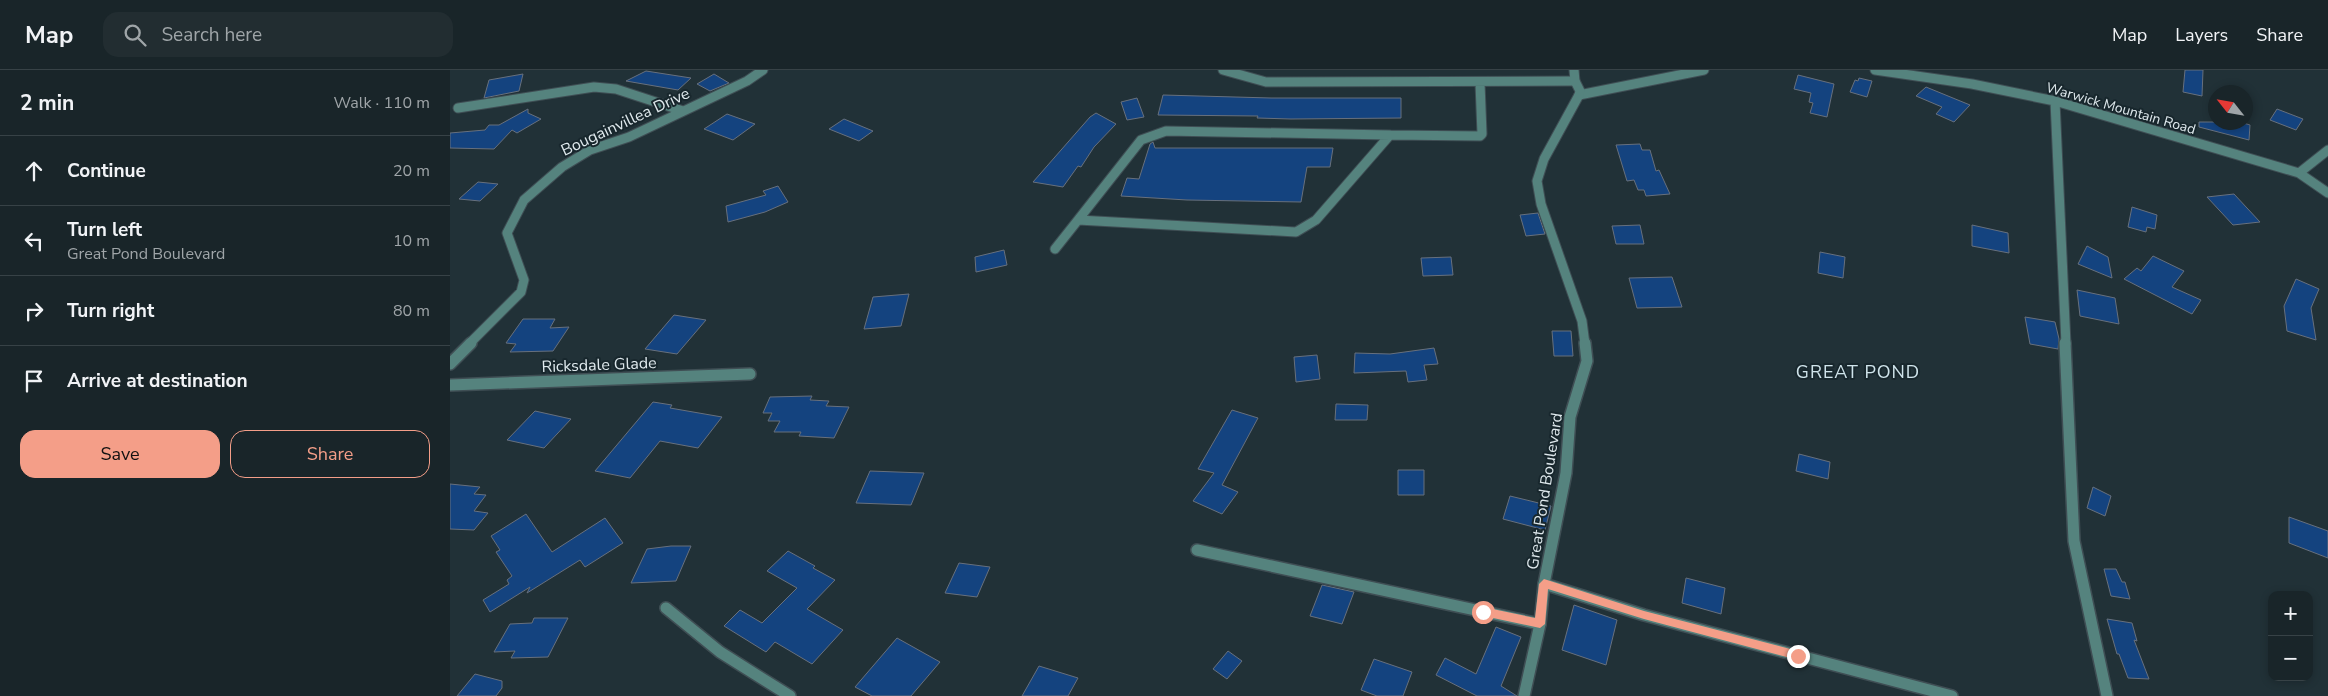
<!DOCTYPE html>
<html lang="en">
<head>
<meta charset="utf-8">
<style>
  body { margin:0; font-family:"Nunito Sans",sans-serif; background:#222d31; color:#f1f3f6 }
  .controls { position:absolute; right:15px; bottom:15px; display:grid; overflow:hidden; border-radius:10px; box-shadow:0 2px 8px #0003 }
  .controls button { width:45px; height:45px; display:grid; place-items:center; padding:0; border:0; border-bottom:1px solid #374246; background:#192529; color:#f1f3f6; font:25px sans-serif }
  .compass { position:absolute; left:1758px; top:15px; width:45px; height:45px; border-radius:50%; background:#192529; box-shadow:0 2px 8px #0003; rotate:301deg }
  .stop { position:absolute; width:15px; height:15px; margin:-11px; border:4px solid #f49e88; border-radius:50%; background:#fff }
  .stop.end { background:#f49e88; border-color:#fff; box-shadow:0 1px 5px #0008 }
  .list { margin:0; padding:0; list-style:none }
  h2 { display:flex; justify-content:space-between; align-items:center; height:65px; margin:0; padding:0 20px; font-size:21px }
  h2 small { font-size:16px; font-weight:400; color:#9fa5a8 }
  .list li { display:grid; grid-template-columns:32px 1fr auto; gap:15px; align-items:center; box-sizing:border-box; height:70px; padding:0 20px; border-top:1px solid #374246 }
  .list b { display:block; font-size:19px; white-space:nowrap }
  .list p { margin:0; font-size:16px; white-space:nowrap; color:#9fa5a8 }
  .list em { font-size:16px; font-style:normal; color:#9fa5a8 }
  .actions { display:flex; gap:10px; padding:15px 20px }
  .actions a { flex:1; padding:11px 0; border:1px solid #f49e88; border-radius:15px; text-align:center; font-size:18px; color:#f49e88 }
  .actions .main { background:#f49e88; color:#111 }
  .icon { flex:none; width:28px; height:28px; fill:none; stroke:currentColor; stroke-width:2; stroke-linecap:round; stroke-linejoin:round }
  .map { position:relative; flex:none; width:1878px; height:626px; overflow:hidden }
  header { display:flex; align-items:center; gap:30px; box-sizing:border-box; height:70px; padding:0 25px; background:#192529; border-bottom:1px solid #374246 }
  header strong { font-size:24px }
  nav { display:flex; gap:28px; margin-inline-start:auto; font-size:18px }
  .search { width:350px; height:45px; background:#222d31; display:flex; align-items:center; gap:12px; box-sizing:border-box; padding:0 18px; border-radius:15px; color:#9fa5a8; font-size:19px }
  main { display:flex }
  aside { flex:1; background:#192529 }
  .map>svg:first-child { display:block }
  .building { fill:#14437f; stroke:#67707d }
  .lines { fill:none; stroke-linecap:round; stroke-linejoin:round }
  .minor-far1-casing { stroke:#3f4e54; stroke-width:11 }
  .minor-casing { stroke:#3f4e54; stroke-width:14 }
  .tertiary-far1-casing { stroke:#3f4e54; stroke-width:11 }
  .tertiary-casing { stroke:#3f4e54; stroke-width:14 }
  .minor-far1 { stroke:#55837e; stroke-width:9 }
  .minor { stroke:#55837e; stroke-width:11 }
  .tertiary-far1 { stroke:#55837e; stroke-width:9 }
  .tertiary { stroke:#55837e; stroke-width:11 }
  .route { fill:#f49e88 }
  .labels { text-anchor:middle; stroke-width:4; stroke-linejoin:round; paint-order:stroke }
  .far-street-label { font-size:14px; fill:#dee8ec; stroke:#18272d }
  .street-label { font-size:16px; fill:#dee8ec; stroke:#18272d }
  .neighbourhood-label { font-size:18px; letter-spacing:1px; fill:#d0e4eb; stroke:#18272d }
</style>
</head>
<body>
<header>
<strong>Map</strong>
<div class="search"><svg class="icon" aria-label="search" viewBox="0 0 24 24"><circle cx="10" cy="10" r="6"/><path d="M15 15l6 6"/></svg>Search here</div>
<nav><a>Map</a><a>Layers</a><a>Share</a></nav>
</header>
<main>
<aside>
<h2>2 min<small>Walk · 110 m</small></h2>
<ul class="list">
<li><svg class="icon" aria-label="ahead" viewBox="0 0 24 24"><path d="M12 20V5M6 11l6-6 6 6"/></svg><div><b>Continue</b></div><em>20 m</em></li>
<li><svg class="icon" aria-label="left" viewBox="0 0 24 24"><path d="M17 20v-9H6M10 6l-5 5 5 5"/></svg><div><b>Turn left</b><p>Great Pond Boulevard</p></div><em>10 m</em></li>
<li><svg class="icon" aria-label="right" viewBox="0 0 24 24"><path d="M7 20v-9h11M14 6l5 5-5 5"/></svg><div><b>Turn right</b></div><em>80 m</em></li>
<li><svg class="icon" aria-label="arrive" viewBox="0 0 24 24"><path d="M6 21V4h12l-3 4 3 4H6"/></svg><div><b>Arrive at destination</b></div></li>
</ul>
<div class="actions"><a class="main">Save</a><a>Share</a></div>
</aside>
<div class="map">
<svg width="1878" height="626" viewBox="0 0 1878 626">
  <rect width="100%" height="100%" fill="#213137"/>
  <path class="building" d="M 1735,0 L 1753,0 L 1752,26 L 1733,22 Z
    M 196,1 L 241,8 L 228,20 L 176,11 Z
    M 73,4 L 69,21 L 34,28 L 39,10 Z
    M 264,4 L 279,13 L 260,21 L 247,14 Z
    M 1348,5 L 1384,14 L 1377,47 L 1360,43 L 1363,33 L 1359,32 L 1361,23 L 1344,19 Z
    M 1409,8 L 1422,11 L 1417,27 L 1400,22 L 1405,10 L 1408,11 Z
    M 1476,17 L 1520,35 L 1504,52 L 1486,44 L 1492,37 L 1466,26 Z
    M 713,25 L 821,28 L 951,28 L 951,48 L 841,49 L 807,48 L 808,46 L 708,45 Z
    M 687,28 L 694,47 L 677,50 L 671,32 Z
    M 78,39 L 78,43 L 91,49 L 67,63 L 62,60 L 44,79 L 0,78 L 0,63 L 35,60 L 39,55 L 49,55 Z
    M 1827,39 L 1853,49 L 1846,60 L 1820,50 Z
    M 646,43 L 666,54 L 644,77 L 631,97 L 628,96 L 613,117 L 583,112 L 640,47 Z
    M 277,44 L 305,54 L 283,70 L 254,59 Z
    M 394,49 L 423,61 L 409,71 L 379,59 Z
    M 1749,52 L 1790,52 L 1800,55 L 1799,70 L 1749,57 Z
    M 703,72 L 705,78 L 883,78 L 880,97 L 857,97 L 851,132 L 737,130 L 671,126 L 677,108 L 689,109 L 700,74 Z
    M 1190,74 L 1192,80 L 1200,80 L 1206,101 L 1209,100 L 1220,124 L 1196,126 L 1194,120 L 1188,120 L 1184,110 L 1177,111 L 1166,75 Z
    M 28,112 L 48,114 L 30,131 L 9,129 Z
    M 328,116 L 338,132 L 315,142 L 278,152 L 276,136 L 316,125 L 313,121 Z
    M 1784,124 L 1810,152 L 1783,155 L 1757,127 Z
    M 1682,137 L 1707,145 L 1705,159 L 1697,157 L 1696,162 L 1678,157 Z
    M 1088,143 L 1095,164 L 1076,166 L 1070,145 Z
    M 1190,155 L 1194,174 L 1166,174 L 1162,156 Z
    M 1522,155 L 1558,163 L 1559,183 L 1522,176 Z
    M 1637,176 L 1658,187 L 1662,208 L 1628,194 Z
    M 554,180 L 557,195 L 526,202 L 525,187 Z
    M 1370,182 L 1395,187 L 1393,208 L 1368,203 Z
    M 1703,186 L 1734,201 L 1722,217 L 1751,230 L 1742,244 L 1674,209 L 1687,198 L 1691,201 Z
    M 1001,187 L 1003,205 L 973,206 L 971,188 Z
    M 1222,207 L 1232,237 L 1187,238 L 1179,208 Z
    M 1846,209 L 1869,219 L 1861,238 L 1866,270 L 1837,261 L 1834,236 Z
    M 1627,220 L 1665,228 L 1669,254 L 1630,246 Z
    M 459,224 L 451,256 L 414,259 L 423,227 Z
    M 224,245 L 256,250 L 227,284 L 195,279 Z
    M 1575,247 L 1605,252 L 1609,269 L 1608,279 L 1580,274 Z
    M 73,249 L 105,249 L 100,258 L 119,257 L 103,281 L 60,282 L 66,274 L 56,273 Z
    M 1102,261 L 1121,261 L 1123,286 L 1104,286 Z
    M 984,278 L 988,294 L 974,295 L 977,310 L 958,312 L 956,301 L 904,303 L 905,283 L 940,284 Z
    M 867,285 L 870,309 L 846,312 L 844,287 Z
    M 362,326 L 360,330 L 379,331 L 376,336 L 399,337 L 384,368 L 349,366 L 351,362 L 324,362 L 330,351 L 318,351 L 322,343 L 313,343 L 320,327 Z
    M 203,332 L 222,335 L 220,338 L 272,347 L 248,378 L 210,371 L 180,408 L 145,401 Z
    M 886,334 L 918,335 L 917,350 L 885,350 Z
    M 782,340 L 808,348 L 772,415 L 788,422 L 772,444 L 743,431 L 764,403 L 748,399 Z
    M 85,341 L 121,349 L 94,378 L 57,370 Z
    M 1349,384 L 1380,392 L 1378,409 L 1346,401 Z
    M 948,400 L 974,400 L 974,425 L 948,425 Z
    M 420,401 L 474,403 L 461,435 L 406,433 Z
    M 0,414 L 30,417 L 24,424 L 36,425 L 24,441 L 38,443 L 24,460 L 0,459 Z
    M 1643,417 L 1661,426 L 1655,446 L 1637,438 Z
    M 1060,426 L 1101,436 L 1095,460 L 1053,449 Z
    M 76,444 L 102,482 L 155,448 L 173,473 L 135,497 L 130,490 L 77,523 L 80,517 L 40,542 L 33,530 L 59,514 L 57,510 L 62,506 L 46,482 L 50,480 L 41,466 Z
    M 1839,447 L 1878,461 L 1878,488 L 1839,473 Z
    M 221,476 L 241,476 L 226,511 L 181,513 L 197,479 Z
    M 338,481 L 365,496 L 363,498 L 385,510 L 357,539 L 393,560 L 362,594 L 325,572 L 316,582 L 274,556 L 290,540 L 312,553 L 347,518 L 317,501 Z
    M 509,493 L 540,497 L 527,527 L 495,523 Z
    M 1654,499 L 1666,499 L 1672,512 L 1675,512 L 1680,529 L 1661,526 Z
    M 1236,508 L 1275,518 L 1271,544 L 1232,533 Z
    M 872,515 L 904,522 L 892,554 L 860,546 Z
    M 1124,535 L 1167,550 L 1156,595 L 1112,580 Z
    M 84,548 L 118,548 L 98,587 L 61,588 L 65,581 L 44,582 L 60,554 L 82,553 Z
    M 1657,549 L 1682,553 L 1687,571 L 1684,570 L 1699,609 L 1678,608 L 1669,584 L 1667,584 Z
    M 1046,557 L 1071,567 L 1051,616 L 1067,626 L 1027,626 L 986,605 L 995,588 L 1026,604 Z
    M 447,568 L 490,592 L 461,626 L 422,626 L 405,617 Z
    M 778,581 L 792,591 L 777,609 L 763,599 Z
    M 924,589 L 962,602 L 953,626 L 927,626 L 911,620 Z
    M 589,596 L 628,608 L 618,626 L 572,626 Z
    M 25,604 L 52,611 L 52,618 L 46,626 L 7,626 Z"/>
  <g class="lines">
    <defs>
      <path id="minor-far1" d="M 773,0 L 816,12 L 1125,11
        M 1425,0 L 1522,14 L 1605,31 L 1849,103 L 1878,123
        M 1129,25 L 1254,0
        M 1605,31 L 1616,274
        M 8,38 L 144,17 L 166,19 L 233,41
        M 716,61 L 940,65 L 866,150 L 846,162 L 628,150 L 691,70 Z
        M 940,65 L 1030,66 L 1032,64 L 1030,13
        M 1849,103 L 1878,80
        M 605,179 L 628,150
        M 19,274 L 71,222 L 74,210 L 57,163 L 74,130 L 112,97 L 140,80 L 179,67 L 297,11 L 313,0"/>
      <path id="minor" d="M 1615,273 L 1624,471 L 1657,626
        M 0,294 L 21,273
        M 0,315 L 300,304
        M 747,480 L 1090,554
        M 1094,514 L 1194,545 L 1502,626
        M 216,538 L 270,582 L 340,626"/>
      <path id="tertiary-far1" d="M 1124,0 L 1125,11 L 1130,21 L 1129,25 L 1094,89 L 1087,111 L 1091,134 L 1132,251 L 1135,274"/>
      <path id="tertiary" d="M 1074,626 L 1090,554 L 1094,514 L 1116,403 L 1120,347 L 1137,291 L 1135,273"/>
    </defs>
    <use href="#minor-far1" class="minor-far1-casing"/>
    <use href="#minor" class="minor-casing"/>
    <use href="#tertiary-far1" class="tertiary-far1-casing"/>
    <use href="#tertiary" class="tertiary-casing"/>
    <use href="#minor-far1" class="minor-far1"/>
    <use href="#minor" class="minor"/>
    <use href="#tertiary-far1" class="tertiary-far1"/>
    <use href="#tertiary" class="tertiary"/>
  </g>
  <path class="route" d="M 1094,509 L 1194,541 L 1348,581 L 1353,586 L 1348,590 L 1194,549 L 1098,519 L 1095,554 L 1090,558 L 1029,545 L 1028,542 L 1033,537 L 1085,548 L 1089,514 Z"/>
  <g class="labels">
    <g class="far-street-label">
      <text transform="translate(1671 38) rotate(16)" y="5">Warwick Mountain Road</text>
    </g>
    <g class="street-label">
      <text transform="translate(175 51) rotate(-25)" y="6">Bougainvillea Drive</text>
      <text transform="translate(149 294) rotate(-2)" y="6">Ricksdale Glade</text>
      <text transform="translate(1094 421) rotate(-81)" y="6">Great Pond Boulevard</text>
    </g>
    <g class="neighbourhood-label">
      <text x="1408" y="308">GREAT POND</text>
    </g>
  </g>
</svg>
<div class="controls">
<button>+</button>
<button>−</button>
</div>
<svg class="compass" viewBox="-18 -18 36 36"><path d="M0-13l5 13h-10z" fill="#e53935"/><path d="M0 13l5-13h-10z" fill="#9fa5a8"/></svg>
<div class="stop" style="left:1033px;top:542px"></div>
<div class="stop end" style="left:1348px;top:586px"></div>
</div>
</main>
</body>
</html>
